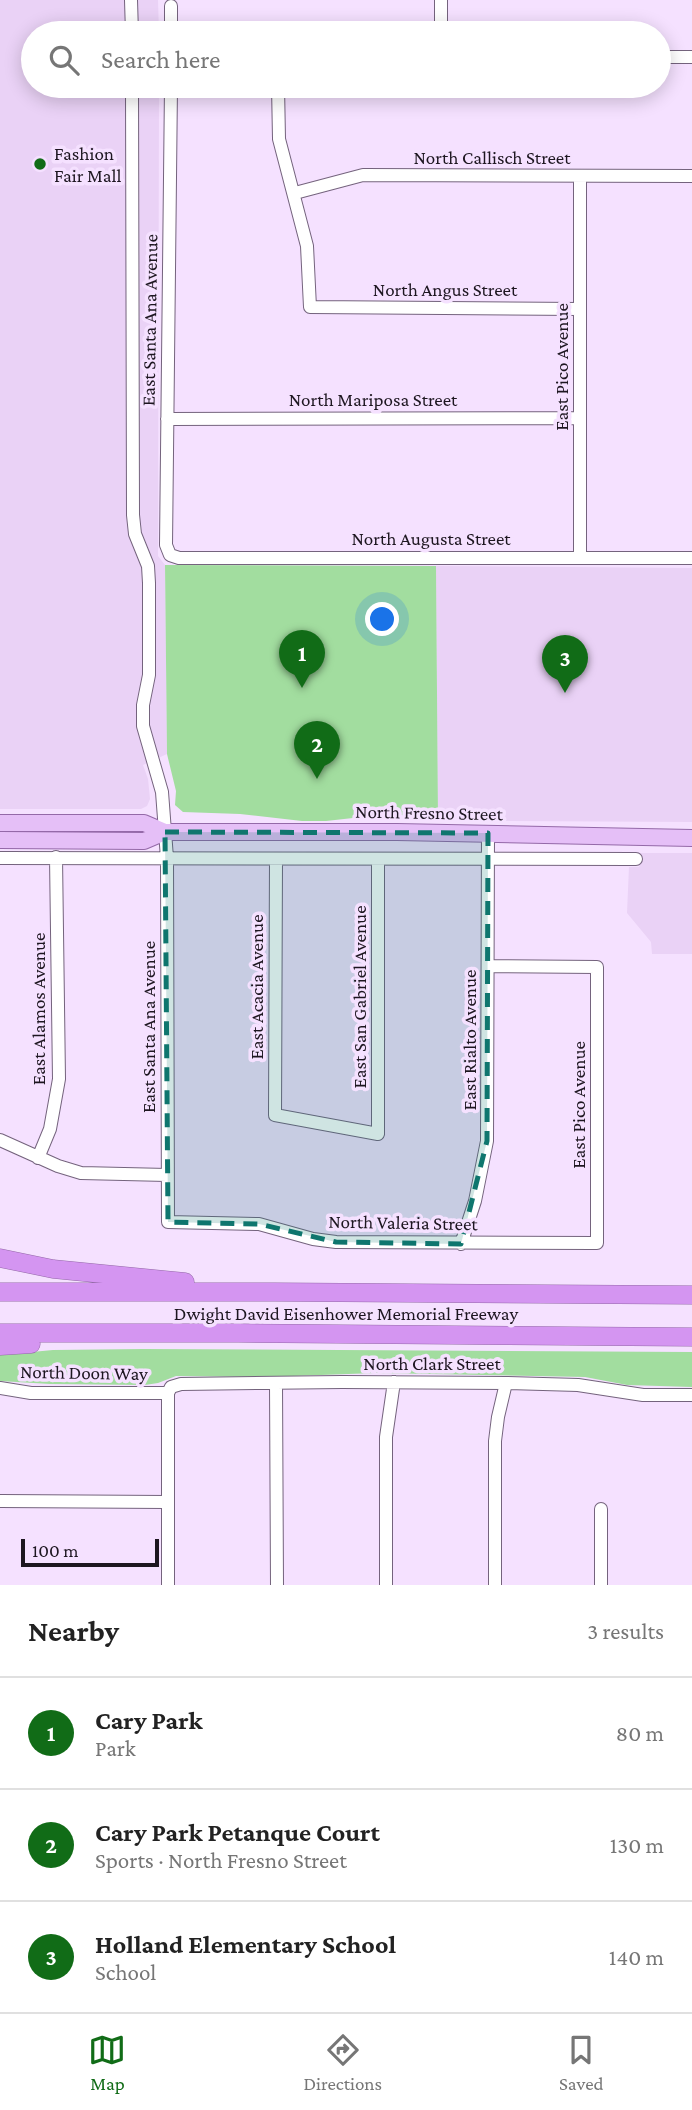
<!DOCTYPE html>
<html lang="en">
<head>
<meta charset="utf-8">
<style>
  body { margin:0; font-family:"Crimson Pro",serif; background:#f6f6f6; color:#222 }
  .scale { position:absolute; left:21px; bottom:18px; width:138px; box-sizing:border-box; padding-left:7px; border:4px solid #1d1620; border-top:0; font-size:19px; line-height:24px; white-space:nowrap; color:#1d1620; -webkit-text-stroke:5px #f5e1ff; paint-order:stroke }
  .you { position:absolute; left:383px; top:620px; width:24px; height:24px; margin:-18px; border:5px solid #fff; border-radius:50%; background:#1a73e8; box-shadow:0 0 0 10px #1a73e833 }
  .badge { display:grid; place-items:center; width:46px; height:46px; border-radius:50%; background:#116c17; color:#fff; font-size:23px; font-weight:700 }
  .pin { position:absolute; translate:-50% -58px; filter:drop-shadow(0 2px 4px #0008) }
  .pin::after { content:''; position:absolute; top:37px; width:24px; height:21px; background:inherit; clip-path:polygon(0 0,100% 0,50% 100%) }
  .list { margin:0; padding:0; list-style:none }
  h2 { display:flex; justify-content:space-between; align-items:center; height:91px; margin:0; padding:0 28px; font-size:30px }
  h2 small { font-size:23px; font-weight:400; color:#767676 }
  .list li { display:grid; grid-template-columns:46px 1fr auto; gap:21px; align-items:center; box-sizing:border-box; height:112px; padding:0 28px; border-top:2px solid #e0e0e0 }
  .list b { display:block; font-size:26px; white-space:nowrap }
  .list p { margin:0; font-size:23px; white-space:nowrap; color:#767676 }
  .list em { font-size:23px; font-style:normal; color:#767676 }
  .icon { flex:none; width:38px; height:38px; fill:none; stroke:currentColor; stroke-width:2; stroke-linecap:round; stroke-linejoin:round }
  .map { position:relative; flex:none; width:692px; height:1585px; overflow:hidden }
  .search { position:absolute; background:#fff; box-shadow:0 4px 18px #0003; left:21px; right:21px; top:21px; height:77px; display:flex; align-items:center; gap:18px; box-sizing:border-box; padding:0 24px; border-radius:38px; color:#767676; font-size:26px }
  .sheet { height:427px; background:#fff }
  nav { display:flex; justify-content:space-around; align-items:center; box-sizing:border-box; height:98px; border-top:2px solid #e0e0e0; background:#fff; font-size:19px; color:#767676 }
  nav a { display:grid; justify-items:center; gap:4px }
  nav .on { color:#116c17 }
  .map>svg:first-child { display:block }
  .built { fill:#ead2f6 }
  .green { fill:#a2dd9f }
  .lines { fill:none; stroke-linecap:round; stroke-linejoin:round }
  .minor-casing { stroke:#74637d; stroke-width:14 }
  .major-casing { stroke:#9469a8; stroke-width:18 }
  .highway-casing { stroke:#9469a8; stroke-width:19 }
  .minor { stroke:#fff; stroke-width:12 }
  .major { stroke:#e5bff7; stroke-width:16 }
  .highway { stroke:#d495f1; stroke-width:18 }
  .marked { fill:#0f766e; fill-opacity:0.2; stroke:#0f766e; stroke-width:5; stroke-dasharray:14 9; stroke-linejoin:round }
  .poi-dot { fill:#116c17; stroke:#f5e1ff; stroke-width:2.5 }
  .labels { text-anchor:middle; stroke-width:7; stroke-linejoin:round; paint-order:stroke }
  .poi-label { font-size:19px; fill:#1d1620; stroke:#f5e1ff; text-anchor:start }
  .street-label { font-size:19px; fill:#1d1620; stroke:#f5e1ff }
</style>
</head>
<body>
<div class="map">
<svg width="692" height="1585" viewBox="0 0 692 1585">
  <rect width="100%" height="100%" fill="#f5e1ff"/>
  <path class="built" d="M 0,0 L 158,0 L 159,33 L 33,33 L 33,86 L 159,86 L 158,556 L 165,565 L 167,754 L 143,765 L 148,779 L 150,799 L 147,806 L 141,809 L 0,809 Z
    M 436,566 L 692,568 L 692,822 L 491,821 L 464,818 L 438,818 Z
    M 639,853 L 692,853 L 692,954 L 652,954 L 651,942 L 627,913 L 629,867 L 639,867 Z"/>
  <path class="green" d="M 165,565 L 436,566 L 438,818 L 353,818 L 326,821 L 302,821 L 240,814 L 183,812 L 175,805 L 176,791 L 167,754 Z
    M 143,1349 L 692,1352 L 692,1387 L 627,1385 L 585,1377 L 376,1373 L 266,1377 L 176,1376 L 158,1383 L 145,1385 L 50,1384 L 0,1381 L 0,1355 L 53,1350 Z"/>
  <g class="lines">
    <defs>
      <path id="minor" d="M 131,0 L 132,33
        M 171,6 L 171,33
        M 441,33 L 441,0
        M 659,57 L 692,57
        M 132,86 L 133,515 L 135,534 L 148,566 L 149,583 L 149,675 L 143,705 L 143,726 L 162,792 L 167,858 L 168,1222 L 259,1224 L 313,1239 L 336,1242 L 597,1243 L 597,967 L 488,966
        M 171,86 L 166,545 L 170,555 L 179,558 L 692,558
        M 278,86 L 279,139 L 307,246 L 310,307 L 580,309
        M 580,176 L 580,558
        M 295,193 L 363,175 L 692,176
        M 167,419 L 580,418
        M 0,858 L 636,859
        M 276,860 L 275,1115 L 378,1134 L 378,859
        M 0,1140 L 58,1166 L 81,1173 L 167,1175
        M 38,1158 L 50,1129 L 59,1079 L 56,857
        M 461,1244 L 475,1201 L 487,1141 L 488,833
        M 276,1384 L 277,1585
        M 0,1388 L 31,1393 L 168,1393
        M 0,1501 L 167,1502
        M 601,1509 L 601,1585
        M 168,1585 L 168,1393 L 171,1387 L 181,1384 L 342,1382 L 506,1383 L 578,1385 L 643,1395 L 692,1395
        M 386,1585 L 386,1437 L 394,1382
        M 495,1585 L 495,1441 L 498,1417 L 506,1383"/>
      <path id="major" d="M 0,823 L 144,823 L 165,832 L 397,832 L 692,838
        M 0,840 L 144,841 L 165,832"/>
      <path id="highway" d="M 0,1258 L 53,1269 L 185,1282
        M 0,1292 L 275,1292 L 692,1295
        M 0,1333 L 238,1333 L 692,1337
        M 0,1346 L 31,1344"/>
    </defs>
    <use href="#minor" class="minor-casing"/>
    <use href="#major" class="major-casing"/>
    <use href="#highway" class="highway-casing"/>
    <use href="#minor" class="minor"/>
    <use href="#major" class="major"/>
    <use href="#highway" class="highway"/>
  </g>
  <path class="marked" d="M 165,832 L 488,833 L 487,1141 L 461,1244 L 336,1242 L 259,1224 L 168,1222 Z"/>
  <circle class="poi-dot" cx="40" cy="164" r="7"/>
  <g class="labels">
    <g class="poi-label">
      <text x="54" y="160">Fashion<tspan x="54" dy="22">Fair Mall</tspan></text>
    </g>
    <g class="street-label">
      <text x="492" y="164">North Callisch Street</text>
      <text x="445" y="296">North Angus Street</text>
      <text transform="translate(149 320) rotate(-89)" y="7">East Santa Ana Avenue</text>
      <text transform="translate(561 367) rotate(-90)" y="7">East Pico Avenue</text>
      <text x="373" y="406">North Mariposa Street</text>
      <text x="431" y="545">North Augusta Street</text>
      <text transform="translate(429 812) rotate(1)" y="7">North Fresno Street</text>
      <text transform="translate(256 987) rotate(-90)" y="7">East Acacia Avenue</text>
      <text transform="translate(359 997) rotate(-90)" y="7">East San Gabriel Avenue</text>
      <text transform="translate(38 1009) rotate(-90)" y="7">East Alamos Avenue</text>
      <text transform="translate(148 1027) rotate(-90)" y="7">East Santa Ana Avenue</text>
      <text transform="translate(469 1040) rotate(-90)" y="7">East Rialto Avenue</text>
      <text transform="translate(578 1105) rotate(-90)" y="7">East Pico Avenue</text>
      <text transform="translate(403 1222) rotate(1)" y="7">North Valeria Street</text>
      <text x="346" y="1320">Dwight David Eisenhower Memorial Freeway</text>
      <text x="432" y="1370">North Clark Street</text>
      <text transform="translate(84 1372) rotate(1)" y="7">North Doon Way</text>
    </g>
  </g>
</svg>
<div class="scale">100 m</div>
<div class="you"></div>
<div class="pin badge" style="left:302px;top:688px">1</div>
<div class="pin badge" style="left:317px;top:779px">2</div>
<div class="pin badge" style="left:565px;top:693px">3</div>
<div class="search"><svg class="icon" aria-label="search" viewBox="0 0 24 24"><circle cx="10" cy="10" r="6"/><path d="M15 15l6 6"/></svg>Search here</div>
</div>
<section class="sheet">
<h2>Nearby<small>3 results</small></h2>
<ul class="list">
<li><span class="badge">1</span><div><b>Cary Park</b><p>Park</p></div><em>80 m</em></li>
<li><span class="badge">2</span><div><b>Cary Park Petanque Court</b><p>Sports · North Fresno Street</p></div><em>130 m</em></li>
<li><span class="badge">3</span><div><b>Holland Elementary School</b><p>School</p></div><em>140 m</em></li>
</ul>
</section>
<nav>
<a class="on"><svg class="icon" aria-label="map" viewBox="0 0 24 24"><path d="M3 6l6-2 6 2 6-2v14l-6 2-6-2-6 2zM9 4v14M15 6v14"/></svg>Map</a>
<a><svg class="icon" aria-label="directions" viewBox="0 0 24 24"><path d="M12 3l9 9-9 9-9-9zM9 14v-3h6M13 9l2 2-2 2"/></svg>Directions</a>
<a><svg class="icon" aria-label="saved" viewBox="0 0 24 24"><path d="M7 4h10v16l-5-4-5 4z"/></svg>Saved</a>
</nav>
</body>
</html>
